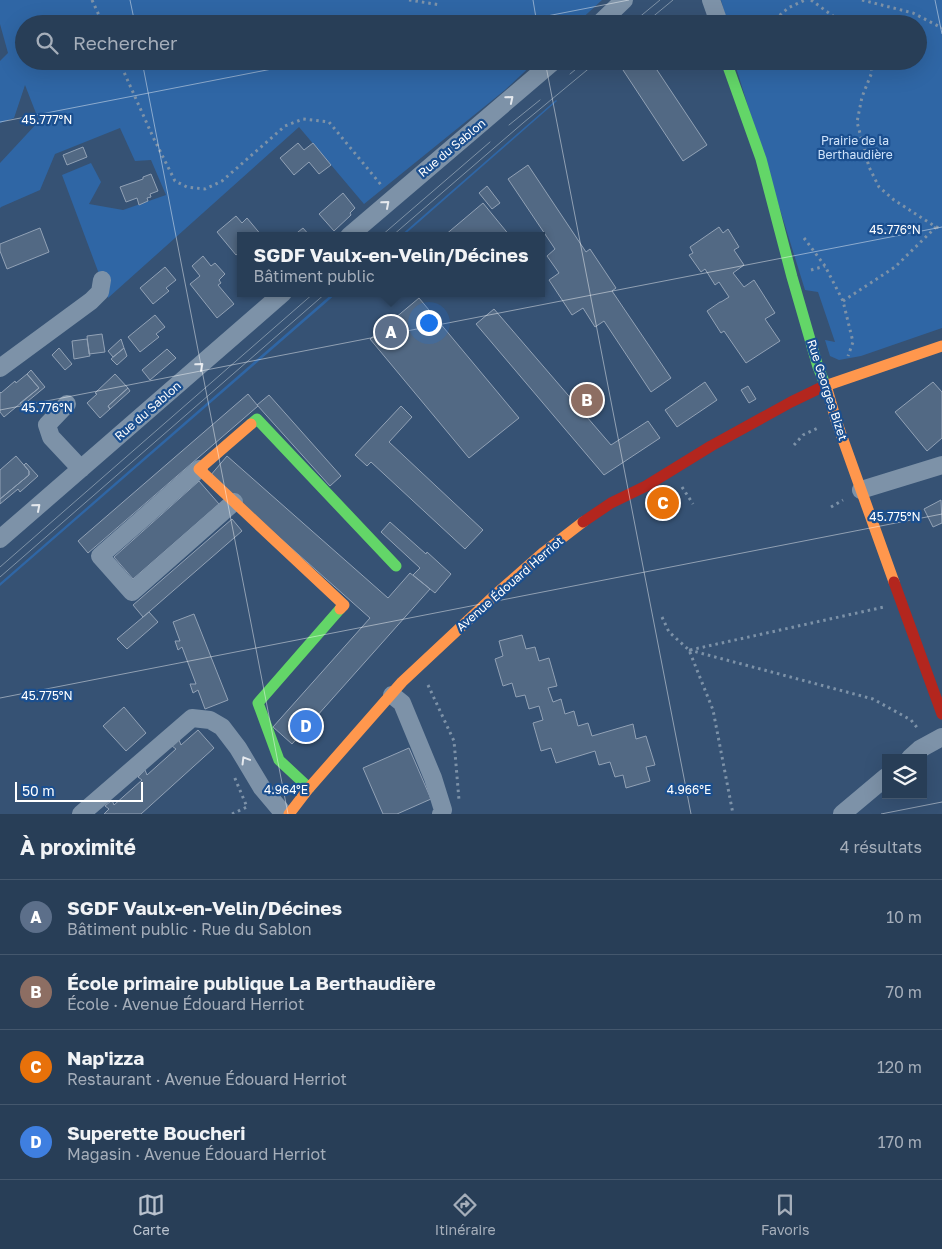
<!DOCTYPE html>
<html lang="fr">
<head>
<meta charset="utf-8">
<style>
  body { margin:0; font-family:"Golos Text",sans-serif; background:#344961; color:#f1f3f6 }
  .controls { position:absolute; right:15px; bottom:15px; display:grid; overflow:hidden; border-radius:0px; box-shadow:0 5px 20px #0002 }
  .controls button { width:45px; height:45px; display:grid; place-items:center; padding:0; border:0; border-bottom:1px solid #44576d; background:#283e57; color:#f1f3f6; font:25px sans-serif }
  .scale { position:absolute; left:15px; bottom:12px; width:128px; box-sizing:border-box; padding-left:5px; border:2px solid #fff; border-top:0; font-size:14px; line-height:18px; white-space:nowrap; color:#fff; -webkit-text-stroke:4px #1b4f8f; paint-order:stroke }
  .you { position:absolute; left:428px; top:322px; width:18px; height:18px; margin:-12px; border:4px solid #fff; border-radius:50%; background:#1a73e8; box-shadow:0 0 0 8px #1a73e833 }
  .badge { display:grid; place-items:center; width:32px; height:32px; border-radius:50%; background:#b9c2ce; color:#fff; font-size:16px; font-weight:700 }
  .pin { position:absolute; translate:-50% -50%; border:2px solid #fff; box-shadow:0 1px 5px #0006 }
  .popup { position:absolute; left:237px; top:232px; width:308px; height:65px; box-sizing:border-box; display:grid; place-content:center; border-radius:0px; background:#283e57; filter:drop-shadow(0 1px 4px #0005); font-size:16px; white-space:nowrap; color:#a5aeba }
  .popup b { font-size:19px; color:#f1f3f6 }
  .popup::after { content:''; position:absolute; left:50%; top:100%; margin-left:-10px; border:10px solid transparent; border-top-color:#283e57 }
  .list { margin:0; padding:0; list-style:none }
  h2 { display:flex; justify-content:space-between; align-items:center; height:65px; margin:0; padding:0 20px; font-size:21px }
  h2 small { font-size:16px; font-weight:400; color:#a5aeba }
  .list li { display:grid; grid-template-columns:32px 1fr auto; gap:15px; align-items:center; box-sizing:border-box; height:75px; padding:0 20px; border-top:1px solid #44576d }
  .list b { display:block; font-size:19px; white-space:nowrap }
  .list p { margin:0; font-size:16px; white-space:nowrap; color:#a5aeba }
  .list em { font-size:16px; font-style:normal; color:#a5aeba }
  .icon { flex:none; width:28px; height:28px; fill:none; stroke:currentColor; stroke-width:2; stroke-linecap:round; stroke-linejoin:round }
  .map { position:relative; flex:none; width:942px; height:814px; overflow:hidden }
  .search { position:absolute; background:#283e57; box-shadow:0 5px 20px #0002; left:15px; right:15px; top:15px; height:55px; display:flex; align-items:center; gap:12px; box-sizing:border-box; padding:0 18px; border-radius:28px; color:#a5aeba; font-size:19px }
  .sheet { height:365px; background:#283e57 }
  nav { display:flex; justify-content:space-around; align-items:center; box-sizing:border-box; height:70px; border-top:1px solid #44576d; background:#283e57; font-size:14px; color:#a5aeba }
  nav a { display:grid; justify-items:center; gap:2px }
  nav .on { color:#b9c2ce }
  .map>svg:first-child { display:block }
  .green { fill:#2f66a5 }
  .building { fill:#526984; stroke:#92a2b6 }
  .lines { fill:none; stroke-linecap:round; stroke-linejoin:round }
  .path { stroke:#7d92a8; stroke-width:3; stroke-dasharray:2.5 4; stroke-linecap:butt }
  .street { stroke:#7d92a8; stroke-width:18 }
  .fast { stroke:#63d668; stroke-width:11 }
  .slow { stroke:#ff974d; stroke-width:11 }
  .jam { stroke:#b3261e; stroke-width:11 }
  .tram { stroke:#7e92a7; stroke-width:1 }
  .oneway { stroke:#e5e9ee }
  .ticks { fill:none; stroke:#fff; stroke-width:1; stroke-opacity:0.45 }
  .labels { text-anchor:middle; stroke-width:4.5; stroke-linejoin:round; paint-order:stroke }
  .park-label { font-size:12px; fill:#cfe3fa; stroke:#1b4f8f }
  .street-label { font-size:12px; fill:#fff; stroke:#1b4f8f }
  .ticks-label { font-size:12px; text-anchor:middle; fill:#fff; stroke:#1b4f8f; stroke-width:4.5; stroke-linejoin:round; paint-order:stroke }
</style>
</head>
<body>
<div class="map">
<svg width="942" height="814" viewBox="0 0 942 814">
  <rect width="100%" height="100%" fill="#365274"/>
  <path class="green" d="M 0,0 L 602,0 L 576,24 L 24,24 L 24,61 L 536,61 L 505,90 L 364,204 L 299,127 L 108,298 L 62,175 L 91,163 L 101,182 L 89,204 L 123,210 L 166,195 L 151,160 L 135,161 L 120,128 L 55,154 L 40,190 L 1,207 L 0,208 L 0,163 L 39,121 L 25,85 L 14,118 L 0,123 L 0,61 L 8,53 L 0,24 Z
    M 721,0 L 942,0 L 942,328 L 861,356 L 839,360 L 830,356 L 825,340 L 835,342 L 818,292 L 805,290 L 734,61 L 918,61 L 918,24 L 727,24 L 724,11 Z
    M 556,100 L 557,101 L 403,236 L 400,236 Z
    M 333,293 L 337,293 L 0,586 L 0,583 Z"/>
  <path class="building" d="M 636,61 L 651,61 L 707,145 L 683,161 L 623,70 Z
    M 298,143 L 304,150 L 313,143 L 331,165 L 319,174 L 309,162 L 294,175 L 280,158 Z
    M 83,147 L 87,157 L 67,165 L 63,155 Z
    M 528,165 L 586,252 L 590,249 L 616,288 L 612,291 L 671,378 L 651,392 L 604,321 L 595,327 L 583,308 L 572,315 L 549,280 L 559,273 L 547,256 L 555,249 L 508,179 Z
    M 151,174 L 158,191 L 150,194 L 151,197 L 147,198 L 148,201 L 139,205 L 137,198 L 126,202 L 120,187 L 143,179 L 143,177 Z
    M 487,186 L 500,203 L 492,209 L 479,193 Z
    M 343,193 L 355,208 L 350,213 L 351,215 L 334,231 L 319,214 Z
    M 483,203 L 510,236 L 444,236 Z
    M 236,216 L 242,223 L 247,218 L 262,236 L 241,236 L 241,251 L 236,255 L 217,232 Z
    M 719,227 L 723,233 L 728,229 L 739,247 L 734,250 L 744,265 L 733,273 L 744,287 L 754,280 L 775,313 L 765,319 L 780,341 L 746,363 L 724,331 L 721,333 L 707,311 L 720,302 L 721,302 L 729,297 L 719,282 L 715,285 L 705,269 L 701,272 L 689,255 L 693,253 L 690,247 Z
    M 40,228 L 49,252 L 7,269 L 0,251 L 0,244 Z
    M 303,228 L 310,236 L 293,236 Z
    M 203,256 L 211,266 L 215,263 L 225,274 L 219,280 L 221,283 L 218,285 L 234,304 L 217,318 L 190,284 L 200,276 L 192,266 Z
    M 165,267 L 176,280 L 166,288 L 169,291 L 153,304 L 140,288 Z
    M 419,298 L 519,418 L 469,458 L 370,339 Z
    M 494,309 L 611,445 L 648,421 L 660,438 L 604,475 L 476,324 Z
    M 155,315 L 165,327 L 156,334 L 159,337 L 140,352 L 128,337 Z
    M 102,334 L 105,352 L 89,354 L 87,336 Z
    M 87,339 L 90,356 L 74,359 L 72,341 Z
    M 121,339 L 124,348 L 113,357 L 108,351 Z
    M 59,348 L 72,364 L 65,370 L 52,355 Z
    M 124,348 L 127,356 L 117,365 L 111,359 Z
    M 167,349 L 176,358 L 150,380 L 142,370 Z
    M 31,370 L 45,387 L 22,406 L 20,403 L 39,388 L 27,374 Z
    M 27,374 L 39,388 L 4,417 L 0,412 L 0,392 L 1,393 L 15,381 L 16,383 Z
    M 115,374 L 128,388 L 108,406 L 110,409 L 100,418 L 87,403 L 97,394 L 95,393 Z
    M 705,382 L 717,400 L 677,427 L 665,410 Z
    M 933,382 L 942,392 L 942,438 L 927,451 L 895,412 Z
    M 748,386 L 756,399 L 749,403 L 741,390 Z
    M 128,388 L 130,391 L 110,409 L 108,406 Z
    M 248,394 L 258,406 L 88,553 L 78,541 Z
    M 269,395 L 341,476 L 330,486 L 257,405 Z
    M 401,406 L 412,417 L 389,442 L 483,530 L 465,549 L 371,462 L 367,466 L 355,455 Z
    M 16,456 L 29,471 L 29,475 L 0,499 L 0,470 Z
    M 227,456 L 388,598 L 410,573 L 430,589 L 292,744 L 273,727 L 370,618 L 210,476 Z
    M 26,463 L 38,476 L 20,492 L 18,489 L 0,504 L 0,499 L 29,475 L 29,471 L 24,465 Z
    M 199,481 L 219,504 L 133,579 L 114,557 Z
    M 941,500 L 942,523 L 933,527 L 924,509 Z
    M 232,519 L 242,531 L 143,617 L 133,605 Z
    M 390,522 L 426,554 L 427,552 L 451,574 L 435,593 L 413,575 L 420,568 L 381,532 Z
    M 149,612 L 158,622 L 127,649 L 117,639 Z
    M 194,614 L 228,700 L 205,709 L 198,690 L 193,693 L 190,684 L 196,684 L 182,647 L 178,650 L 175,641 L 180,641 L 173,622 Z
    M 522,635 L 526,649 L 535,647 L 539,661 L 549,658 L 557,686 L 548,688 L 553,702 L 561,699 L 565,714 L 574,711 L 578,726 L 588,723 L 592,736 L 633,724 L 636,739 L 646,736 L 655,765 L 646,767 L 650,781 L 626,788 L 623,775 L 615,777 L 610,762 L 599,765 L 595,751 L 556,763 L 551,748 L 541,751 L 533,723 L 543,720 L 539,706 L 529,709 L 525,695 L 516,697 L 512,683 L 503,686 L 495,659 L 503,656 L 499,641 Z
    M 124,707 L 146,733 L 126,751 L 103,726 Z
    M 198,730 L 214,748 L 141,814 L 104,814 L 109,809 L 105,806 L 112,800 L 114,805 L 142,780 L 138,777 L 145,770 L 147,775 L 176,749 L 172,746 L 179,740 L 181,745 Z
    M 409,748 L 431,799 L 397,814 L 383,814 L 363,768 Z"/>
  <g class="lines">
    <path class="path" d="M 92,0 L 103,24
      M 409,0 L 441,5
      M 811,0 L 844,24
      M 862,0 L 913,13 L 942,28
      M 770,24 L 788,8 L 805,0
      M 119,61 L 153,137 L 175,181 L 187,187 L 205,189 L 222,181 L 285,126 L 303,119 L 329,122 L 382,186
      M 936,227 L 942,228
      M 804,238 L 825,266 L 843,301 L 853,342 L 848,356
      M 811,270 L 825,266
      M 843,301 L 895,267 L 936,227 L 894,200 L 879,187 L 869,167 L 857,122 L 862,97 L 872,72 L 870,61
      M 794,445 L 803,435 L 818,428
      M 682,487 L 693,504
      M 831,507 L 843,500
      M 662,617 L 669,632 L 689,650 L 713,710 L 733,814
      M 689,650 L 873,699 L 911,720 L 919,730
      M 690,650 L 884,607
      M 428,685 L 454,741 L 459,800
      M 232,814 L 247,807 L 234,776"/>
    <path class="street" d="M 711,0 L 717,17 L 718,24
      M 599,24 L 624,0
      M 349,236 L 554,61
      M 0,368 L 91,301 L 100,292 L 102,280
      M 67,404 L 47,425 L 51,437 L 81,469
      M 199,469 L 100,556 L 132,592 L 234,502
      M 861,490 L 942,465
      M 0,539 L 283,293
      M 392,695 L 402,703 L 433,778 L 443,810 L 441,814
      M 910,758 L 920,749 L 942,737
      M 81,814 L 192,718 L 210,720 L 222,727 L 238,748 L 262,788 L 284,814
      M 842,814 L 886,777"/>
    <path class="fast" d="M 726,61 L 761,159 L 792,277 L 818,367 L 827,389
      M 251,424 L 257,419 L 396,566
      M 309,788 L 279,760 L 258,703 L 340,609"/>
    <path class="slow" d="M 822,387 L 942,346
      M 827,389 L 836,420 L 894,582
      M 251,424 L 199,469 L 344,605 L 340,609
      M 289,814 L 309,788 L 402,682 L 495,595 L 544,552 L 583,522"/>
    <path class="jam" d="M 583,522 L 611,503 L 646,486 L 711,446 L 791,402 L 822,387
      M 894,582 L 942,714"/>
    <path class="tram" d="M 631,24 L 660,0
      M 644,24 L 673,0
      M 570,74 L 586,61
      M 509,125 L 540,100
      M 381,236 L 490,142
      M 392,236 L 523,123 L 598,61
      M 0,567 L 314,293
      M 0,577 L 326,293"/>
  </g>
  <defs><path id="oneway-chevron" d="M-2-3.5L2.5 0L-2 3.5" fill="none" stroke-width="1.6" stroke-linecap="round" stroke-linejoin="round" transform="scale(1.25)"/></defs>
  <g class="oneway">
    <use href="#oneway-chevron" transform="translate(510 99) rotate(-40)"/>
    <use href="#oneway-chevron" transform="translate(386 204) rotate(-41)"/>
    <use href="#oneway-chevron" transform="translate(200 366) rotate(-41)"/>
    <use href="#oneway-chevron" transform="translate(37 507) rotate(-41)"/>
    <use href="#oneway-chevron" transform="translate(245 760) rotate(-121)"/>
  </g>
  <path class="ticks" d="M 130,0 L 135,24M 533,0 L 537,24M 935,0 L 942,34M 506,24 L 629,0M 142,61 L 288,814M 545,61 L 691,814M 0,122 L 313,61M 0,410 L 942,227M 0,698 L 942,514M 881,814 L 942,802"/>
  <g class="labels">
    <g class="park-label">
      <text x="855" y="145">Prairie de la<tspan x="855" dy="14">Berthaudière</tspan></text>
    </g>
    <g class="street-label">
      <text transform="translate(452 148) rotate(-40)" y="4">Rue du Sablon</text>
      <text transform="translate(827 390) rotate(72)" y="4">Rue Georges Bizet</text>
      <text transform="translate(148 411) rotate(-41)" y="4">Rue du Sablon</text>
      <text transform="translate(510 584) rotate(-41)" y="4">Avenue Édouard Herriot</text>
    </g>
  </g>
  <g class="ticks-label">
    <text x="47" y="124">45.777°N</text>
    <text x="895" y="234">45.776°N</text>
    <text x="47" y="412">45.776°N</text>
    <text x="895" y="521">45.775°N</text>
    <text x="47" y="700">45.775°N</text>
    <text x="286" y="794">4.964°E</text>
    <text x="689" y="794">4.966°E</text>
  </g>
</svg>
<div class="controls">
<button><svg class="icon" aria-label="layers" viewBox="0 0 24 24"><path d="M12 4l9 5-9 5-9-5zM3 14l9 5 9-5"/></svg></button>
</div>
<div class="scale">50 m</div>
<div class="you"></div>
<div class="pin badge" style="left:391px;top:332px;background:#5c6f8a">A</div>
<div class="popup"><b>SGDF Vaulx-en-Velin/Décines</b>Bâtiment public</div>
<div class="pin badge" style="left:587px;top:400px;background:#8d6e63">B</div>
<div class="pin badge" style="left:663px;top:503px;background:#e8710a">C</div>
<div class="pin badge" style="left:306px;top:726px;background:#3f7fe0">D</div>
<div class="search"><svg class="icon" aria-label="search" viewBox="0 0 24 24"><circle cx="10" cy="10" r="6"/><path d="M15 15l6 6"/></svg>Rechercher</div>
</div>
<section class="sheet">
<h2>À proximité<small>4 résultats</small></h2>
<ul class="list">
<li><span class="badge" style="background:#5c6f8a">A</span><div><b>SGDF Vaulx-en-Velin/Décines</b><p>Bâtiment public · Rue du Sablon</p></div><em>10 m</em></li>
<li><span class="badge" style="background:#8d6e63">B</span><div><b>École primaire publique La Berthaudière</b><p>École · Avenue Édouard Herriot</p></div><em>70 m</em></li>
<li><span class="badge" style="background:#e8710a">C</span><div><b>Nap'izza</b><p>Restaurant · Avenue Édouard Herriot</p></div><em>120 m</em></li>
<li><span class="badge" style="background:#3f7fe0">D</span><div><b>Superette Boucheri</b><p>Magasin · Avenue Édouard Herriot</p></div><em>170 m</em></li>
</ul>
</section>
<nav>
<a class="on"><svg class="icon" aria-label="map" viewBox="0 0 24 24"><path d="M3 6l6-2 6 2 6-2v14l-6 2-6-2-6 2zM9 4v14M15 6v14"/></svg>Carte</a>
<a><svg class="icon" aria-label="directions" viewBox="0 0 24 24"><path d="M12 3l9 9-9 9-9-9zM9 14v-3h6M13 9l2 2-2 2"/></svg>Itinéraire</a>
<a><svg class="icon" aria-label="saved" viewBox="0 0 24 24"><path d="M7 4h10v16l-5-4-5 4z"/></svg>Favoris</a>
</nav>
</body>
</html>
